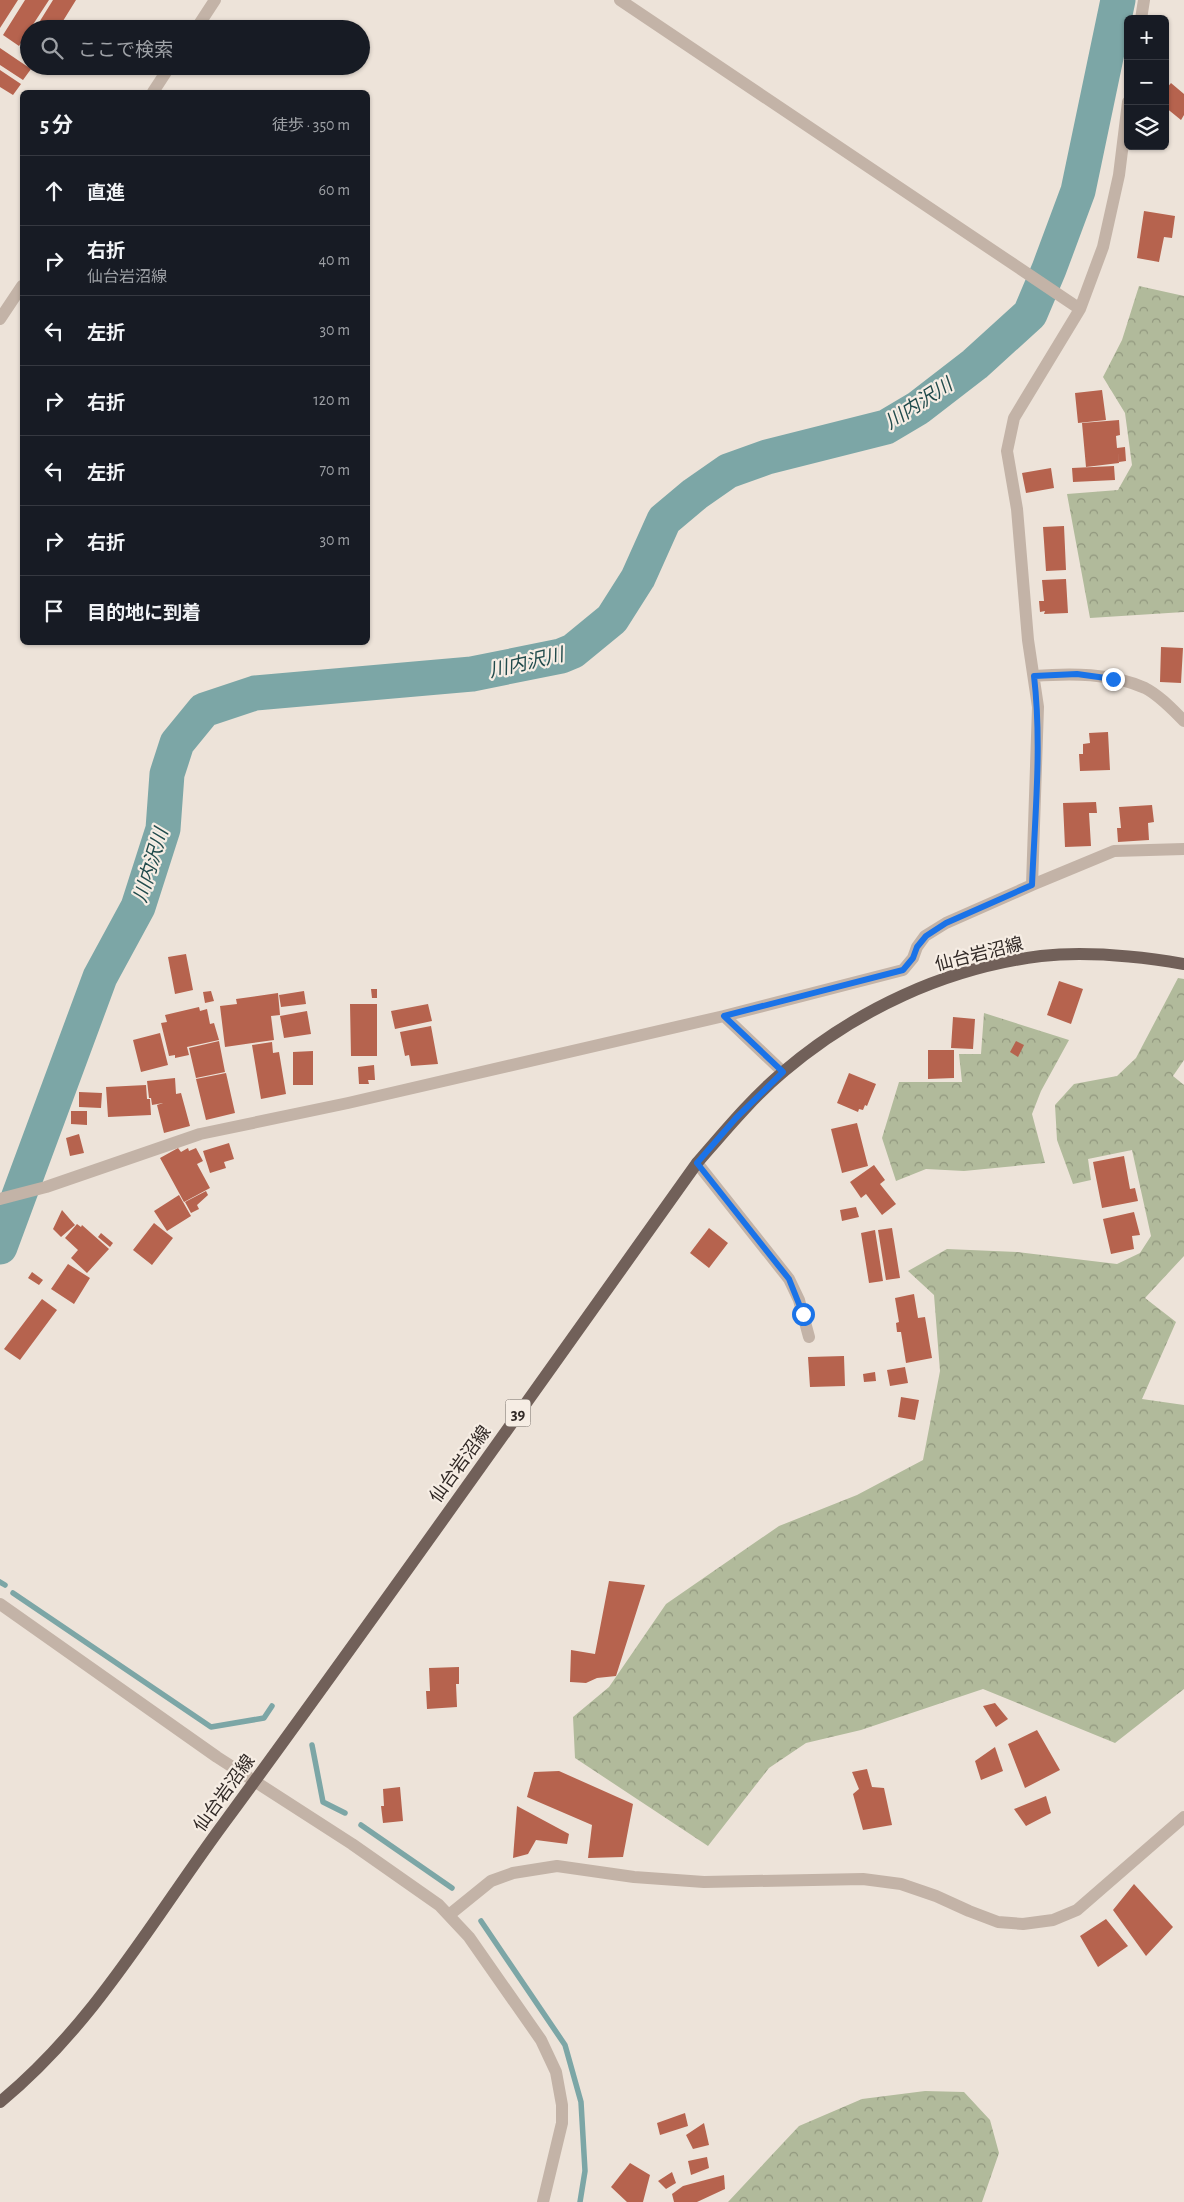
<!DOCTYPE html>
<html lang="ja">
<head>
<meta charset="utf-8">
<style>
  body { margin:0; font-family:"Alegreya Sans","Noto Sans JP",sans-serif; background:#20242c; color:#f1f3f6 }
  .controls { position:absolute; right:15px; top:15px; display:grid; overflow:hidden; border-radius:8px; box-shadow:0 1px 4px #0004 }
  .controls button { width:45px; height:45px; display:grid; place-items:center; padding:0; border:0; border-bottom:1px solid #363941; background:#171b24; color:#f1f3f6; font:25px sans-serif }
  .stop { position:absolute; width:15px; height:15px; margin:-11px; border:4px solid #1a73e8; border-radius:50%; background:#fff }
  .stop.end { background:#1a73e8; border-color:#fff; box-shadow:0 1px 5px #0008 }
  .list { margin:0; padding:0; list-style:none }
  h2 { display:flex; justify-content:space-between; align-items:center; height:65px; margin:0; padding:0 20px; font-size:21px }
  h2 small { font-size:16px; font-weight:400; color:#9ea1a6 }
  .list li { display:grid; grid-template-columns:32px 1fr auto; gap:15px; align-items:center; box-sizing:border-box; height:70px; padding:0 20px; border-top:1px solid #363941 }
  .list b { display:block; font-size:19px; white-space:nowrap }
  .list p { margin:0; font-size:16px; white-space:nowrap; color:#9ea1a6 }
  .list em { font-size:16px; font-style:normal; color:#9ea1a6 }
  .icon { flex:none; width:28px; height:28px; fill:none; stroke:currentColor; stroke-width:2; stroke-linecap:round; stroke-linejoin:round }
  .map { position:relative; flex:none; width:1184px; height:2202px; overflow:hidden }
  .search { position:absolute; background:#171b24; box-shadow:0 1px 4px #0004; left:20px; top:20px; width:350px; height:55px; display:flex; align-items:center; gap:12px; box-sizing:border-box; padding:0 18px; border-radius:28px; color:#9ea1a6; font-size:19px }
  .panel { position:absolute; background:#171b24; box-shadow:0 1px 4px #0004; left:20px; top:90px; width:350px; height:555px; border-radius:8px }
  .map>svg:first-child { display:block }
  .forest { fill:url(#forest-crowns) }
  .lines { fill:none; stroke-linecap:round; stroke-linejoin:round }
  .stream { stroke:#7ca6a6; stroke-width:5.5 }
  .river { stroke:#7ca6a6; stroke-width:35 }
  .building { fill:#b6634e }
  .minor { stroke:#c3b3a7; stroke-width:12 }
  .major { stroke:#716059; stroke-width:12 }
  .route { stroke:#1a73e8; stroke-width:6 }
  .labels { text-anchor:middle; stroke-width:4.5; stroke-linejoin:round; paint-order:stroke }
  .shield { fill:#f6ede4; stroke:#6c645f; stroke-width:1 }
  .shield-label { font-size:16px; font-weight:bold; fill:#312926 }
  .street-label { font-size:18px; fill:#312926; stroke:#f6ede4 }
  .water-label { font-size:19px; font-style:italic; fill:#214b4c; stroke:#f6ede4 }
</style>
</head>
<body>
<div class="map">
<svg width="1184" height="2202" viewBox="0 0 1184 2202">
  <defs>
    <pattern id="forest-crowns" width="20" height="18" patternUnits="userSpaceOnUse" patternTransform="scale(1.25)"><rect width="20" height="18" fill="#b1ba9b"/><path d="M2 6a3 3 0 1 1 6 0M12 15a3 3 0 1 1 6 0" fill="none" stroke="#91977e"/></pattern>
  </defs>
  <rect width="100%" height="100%" fill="#ede3d9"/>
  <path class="forest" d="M 1139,286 L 1184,296 L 1184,612 L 1090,618 L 1067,494 L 1118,490 L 1132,465 L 1125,413 L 1103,377 L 1122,340 Z
    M 1178,978 L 1184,979 L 1184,1060 L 1173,1076 L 1184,1085 L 1184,1256 L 1145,1298 L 1176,1322 L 1142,1399 L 1184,1405 L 1184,1689 L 1115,1743 L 983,1689 L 861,1730 L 806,1743 L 769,1768 L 708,1846 L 575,1758 L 573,1717 L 609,1687 L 666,1604 L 779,1526 L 857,1495 L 923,1460 L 940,1371 L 934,1295 L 908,1271 L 947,1249 L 1017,1252 L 1117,1264 L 1140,1253 L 1151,1236 L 1132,1150 L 1088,1159 L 1091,1180 L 1073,1184 L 1057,1140 L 1055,1105 L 1074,1084 L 1117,1076 L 1136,1058 Z
    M 984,1013 L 1069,1040 L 1041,1091 L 1032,1114 L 1045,1163 L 964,1171 L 926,1169 L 896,1181 L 882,1138 L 899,1082 L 962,1082 L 959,1054 L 981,1054 Z
    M 925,2091 L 964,2092 L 990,2120 L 999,2153 L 982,2202 L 728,2202 L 799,2126 L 862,2099 Z"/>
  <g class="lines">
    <path class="stream" d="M 0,1582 L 5,1585
      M 13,1593 L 211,1727 L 264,1718 L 272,1706
      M 312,1745 L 323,1802 L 345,1813
      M 361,1825 L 452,1888
      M 481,1921 L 565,2045 L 581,2102 L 585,2171 L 580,2202"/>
    <path class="river" d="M 0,1247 L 100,977 L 138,907 L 163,829 L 167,774 L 177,743 L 204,710 L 255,693 L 472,674 L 561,656 L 573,651 L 612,619 L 638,578 L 664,520 L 695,494 L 728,471 L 767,457 L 886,427 L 918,408 L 975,364 L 1030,314 L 1049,269 L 1078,191 L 1118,0"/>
  </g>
  <path class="building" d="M 0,0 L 18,0 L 0,28 Z
    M 25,0 L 49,0 L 19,46 L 3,35 Z
    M 53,0 L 76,0 L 58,29 L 35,29 Z
    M 29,38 L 29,53 L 22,49 Z
    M 0,48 L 31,69 L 23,80 L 0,65 Z
    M 0,70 L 21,84 L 13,95 L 0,87 Z
    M 1171,83 L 1184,94 L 1184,115 L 1181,120 L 1165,107 L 1165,90 Z
    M 1144,211 L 1175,216 L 1172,238 L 1164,237 L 1159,262 L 1137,258 Z
    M 1102,390 L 1106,420 L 1078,423 L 1075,393 Z
    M 1119,420 L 1120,435 L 1116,436 L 1117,448 L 1125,447 L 1126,461 L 1119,462 L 1118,451 L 1119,463 L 1086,467 L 1082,423 Z
    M 1114,466 L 1115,480 L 1073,482 L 1072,468 Z
    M 1051,468 L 1054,488 L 1026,493 L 1022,473 Z
    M 1064,526 L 1066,570 L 1046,571 L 1043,527 Z
    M 1066,579 L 1068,613 L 1044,614 L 1045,611 L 1040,612 L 1039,601 L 1044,601 L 1042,580 Z
    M 1161,647 L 1183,648 L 1181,683 L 1160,682 Z
    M 1108,732 L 1110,770 L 1080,771 L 1079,754 L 1083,754 L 1083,744 L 1090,743 L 1089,733 Z
    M 1096,802 L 1097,813 L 1089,813 L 1091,846 L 1065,847 L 1063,803 Z
    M 1152,805 L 1154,822 L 1148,823 L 1149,840 L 1118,842 L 1117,828 L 1121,828 L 1119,807 Z
    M 186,954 L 193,990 L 175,994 L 168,957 Z
    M 1059,981 L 1083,989 L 1071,1024 L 1047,1015 Z
    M 371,989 L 377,989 L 377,998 L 372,998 Z
    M 211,991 L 214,1001 L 205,1003 L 203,992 Z
    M 304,991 L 306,1004 L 281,1007 L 279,995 Z
    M 278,993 L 280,1015 L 271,1016 L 274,1040 L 225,1047 L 220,1006 L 237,1004 L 236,999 Z
    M 350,1004 L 377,1004 L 377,1056 L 351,1056 Z
    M 428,1004 L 432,1021 L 395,1029 L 391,1011 Z
    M 199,1007 L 200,1011 L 207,1009 L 210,1024 L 214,1023 L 219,1040 L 187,1047 L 189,1055 L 175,1058 L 175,1055 L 169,1056 L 161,1023 L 167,1022 L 165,1015 Z
    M 307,1011 L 311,1034 L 284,1038 L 280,1016 Z
    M 953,1017 L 975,1019 L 973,1049 L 951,1048 Z
    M 431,1026 L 438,1064 L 411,1066 L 409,1055 L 405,1056 L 400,1032 Z
    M 160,1033 L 168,1065 L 141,1072 L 133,1040 Z
    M 219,1041 L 225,1072 L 196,1078 L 189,1048 Z
    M 1016,1041 L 1024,1045 L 1018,1057 L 1010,1052 Z
    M 272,1042 L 273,1053 L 279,1052 L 286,1094 L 261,1099 L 252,1045 Z
    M 928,1050 L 954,1050 L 954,1078 L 928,1079 Z
    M 313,1051 L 313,1085 L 293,1085 L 293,1052 Z
    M 374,1065 L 375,1080 L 368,1080 L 369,1084 L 359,1084 L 358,1067 Z
    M 226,1073 L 235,1113 L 206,1120 L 196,1079 Z
    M 849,1073 L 876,1084 L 867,1106 L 865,1105 L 863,1110 L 859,1109 L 858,1112 L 837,1103 Z
    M 175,1078 L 176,1094 L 181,1093 L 190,1126 L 164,1133 L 157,1105 L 163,1103 L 152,1105 L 151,1098 L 149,1098 L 147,1081 Z
    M 146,1085 L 147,1099 L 150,1099 L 151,1115 L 108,1117 L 106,1087 Z
    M 79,1092 L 102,1093 L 101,1108 L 79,1107 Z
    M 71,1111 L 87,1111 L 87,1125 L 71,1124 Z
    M 857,1123 L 868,1166 L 842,1173 L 831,1129 Z
    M 79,1134 L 84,1153 L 70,1156 L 66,1138 Z
    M 229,1143 L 234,1159 L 224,1162 L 226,1168 L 210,1173 L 203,1151 Z
    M 178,1148 L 181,1152 L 188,1148 L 189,1151 L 196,1148 L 203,1161 L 197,1164 L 210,1188 L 184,1202 L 160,1158 Z
    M 1124,1156 L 1130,1189 L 1135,1188 L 1138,1201 L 1102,1208 L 1093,1162 Z
    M 874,1165 L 885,1180 L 880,1184 L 896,1204 L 882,1215 L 866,1194 L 861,1198 L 850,1182 Z
    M 206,1191 L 208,1195 L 197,1205 L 199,1209 L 191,1213 L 185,1202 Z
    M 179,1195 L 191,1216 L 167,1231 L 154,1211 Z
    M 856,1207 L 859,1217 L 842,1221 L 840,1210 Z
    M 62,1210 L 75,1225 L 61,1237 L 53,1229 Z
    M 1134,1212 L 1140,1235 L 1132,1236 L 1134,1249 L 1111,1254 L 1103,1219 Z
    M 154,1223 L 173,1238 L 152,1265 L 133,1250 Z
    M 77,1224 L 81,1227 L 82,1225 L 109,1249 L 87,1273 L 71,1258 L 78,1250 L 65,1238 Z
    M 709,1228 L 728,1243 L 709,1268 L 690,1253 Z
    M 892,1228 L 900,1278 L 886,1280 L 878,1230 Z
    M 875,1230 L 883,1281 L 869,1283 L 861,1233 Z
    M 101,1233 L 113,1243 L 110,1247 L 98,1237 Z
    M 68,1264 L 90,1278 L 74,1304 L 51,1289 Z
    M 32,1272 L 43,1280 L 39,1285 L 28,1278 Z
    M 914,1294 L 918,1318 L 925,1317 L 932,1358 L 906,1363 L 901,1332 L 897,1332 L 896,1323 L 899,1322 L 895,1298 Z
    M 42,1299 L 57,1310 L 20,1360 L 4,1349 Z
    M 844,1356 L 845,1386 L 810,1387 L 808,1357 Z
    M 905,1367 L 908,1383 L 890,1386 L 887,1370 Z
    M 875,1372 L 876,1381 L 864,1382 L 863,1374 Z
    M 901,1397 L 919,1400 L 915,1420 L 898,1417 Z
    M 609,1581 L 645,1585 L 616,1676 L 597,1678 L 586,1683 L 570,1682 L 571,1650 L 595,1654 Z
    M 459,1667 L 459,1684 L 456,1684 L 457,1707 L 427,1709 L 426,1691 L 430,1691 L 429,1668 Z
    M 995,1703 L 1008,1719 L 996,1727 L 983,1706 Z
    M 1037,1730 L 1060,1770 L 1025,1788 L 1008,1744 Z
    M 995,1747 L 1003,1771 L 981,1780 L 975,1761 Z
    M 867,1769 L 872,1787 L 884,1788 L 892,1825 L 863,1830 L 853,1794 L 859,1789 L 852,1772 Z
    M 559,1771 L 633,1804 L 623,1857 L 588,1858 L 592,1825 L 527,1797 L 534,1772 Z
    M 400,1787 L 403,1821 L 383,1823 L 381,1806 L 384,1806 L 383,1789 Z
    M 1046,1796 L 1051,1813 L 1026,1826 L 1014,1809 Z
    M 517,1806 L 569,1834 L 567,1844 L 536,1840 L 528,1854 L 513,1858 Z
    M 1134,1884 L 1173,1927 L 1146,1956 L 1113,1910 Z
    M 1106,1919 L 1128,1946 L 1098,1967 L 1080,1936 Z
    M 685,2113 L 688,2126 L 660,2135 L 657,2123 Z
    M 704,2123 L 709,2145 L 693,2149 L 686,2135 Z
    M 707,2157 L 709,2168 L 691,2175 L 688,2161 Z
    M 630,2163 L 650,2175 L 643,2202 L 627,2202 L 611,2187 Z
    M 672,2172 L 676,2183 L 666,2189 L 658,2181 Z
    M 724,2175 L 725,2189 L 697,2202 L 674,2202 L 672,2194 L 683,2186 Z"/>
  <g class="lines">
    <path class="minor" d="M 620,0 L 1080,309
      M 1141,19 L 1144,0
      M 196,29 L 215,0
      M 153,92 L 170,66
      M 0,319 L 22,286
      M 1034,676 C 1071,673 1111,673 1145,688 C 1159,695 1173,710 1184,721
      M 1032,885 L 1114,851 L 1184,849
      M 724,1016 L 903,970 L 913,958 L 917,947 L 925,936 L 946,923 L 1032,885 L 1038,707 L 1028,640 L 1017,509 L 1007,451 L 1014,418 L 1080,309 L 1103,247 L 1119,175 L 1128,102
      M 697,1163 L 789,1279 L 799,1300 L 809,1337
      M 0,1199 L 46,1187 L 200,1134 L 348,1103 L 724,1016 L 783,1072
      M 0,1604 L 217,1757 L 352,1844 L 439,1905 L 469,1937 L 541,2040 L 556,2072 L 562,2105 L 562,2123 L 543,2202
      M 449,1915 L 491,1881 L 513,1873 L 557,1866 L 634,1877 L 704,1882 L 863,1879 L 901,1884 L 936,1896 L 969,1911 L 998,1922 L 1023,1924 L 1053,1920 L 1077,1910 L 1184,1817"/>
    <path class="major" d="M 0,2102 C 94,2025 153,1919 224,1823 C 384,1605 540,1383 697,1163 C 724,1132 751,1099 783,1072 C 856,1010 945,968 1041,956 C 1088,951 1137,956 1184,964"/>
  </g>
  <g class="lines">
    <path class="route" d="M 803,1314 L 789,1279 L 697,1163 L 736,1118 L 783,1072 L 724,1016 L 903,970 L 913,958 L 917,947 L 926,936 L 946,923 L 1032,885 C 1035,815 1042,745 1034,676 L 1077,674 L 1113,679"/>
  </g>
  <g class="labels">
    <rect class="shield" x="505.5" y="1399.5" width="25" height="27" rx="4"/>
    <g class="shield-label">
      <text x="518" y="1419">39</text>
    </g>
    <g class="street-label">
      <text transform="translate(979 954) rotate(-14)" y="6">仙台岩沼線</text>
      <text transform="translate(460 1464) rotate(-54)" y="6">仙台岩沼線</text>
      <text transform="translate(224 1793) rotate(-54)" y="6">仙台岩沼線</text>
    </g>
    <g class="water-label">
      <text transform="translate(918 403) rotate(-33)" y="7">川内沢川</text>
      <text transform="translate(526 662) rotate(-13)" y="7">川内沢川</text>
      <text transform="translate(150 865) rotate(-73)" y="7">川内沢川</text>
    </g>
  </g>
</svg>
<div class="controls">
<button>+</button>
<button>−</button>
<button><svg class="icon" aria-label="layers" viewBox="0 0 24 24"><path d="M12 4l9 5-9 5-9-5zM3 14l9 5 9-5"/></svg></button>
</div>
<div class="stop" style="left:803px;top:1314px"></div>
<div class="stop end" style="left:1113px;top:679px"></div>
<div class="search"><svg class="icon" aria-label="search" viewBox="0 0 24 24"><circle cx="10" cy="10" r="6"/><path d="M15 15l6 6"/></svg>ここで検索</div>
<section class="panel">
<h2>5 分<small>徒歩 · 350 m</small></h2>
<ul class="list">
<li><svg class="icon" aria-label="ahead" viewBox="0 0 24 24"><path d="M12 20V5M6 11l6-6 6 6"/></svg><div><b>直進</b></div><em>60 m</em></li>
<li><svg class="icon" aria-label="right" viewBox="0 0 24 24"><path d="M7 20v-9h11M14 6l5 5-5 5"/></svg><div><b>右折</b><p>仙台岩沼線</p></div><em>40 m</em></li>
<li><svg class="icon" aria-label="left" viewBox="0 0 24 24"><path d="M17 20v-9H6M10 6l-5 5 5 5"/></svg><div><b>左折</b></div><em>30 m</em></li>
<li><svg class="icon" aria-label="right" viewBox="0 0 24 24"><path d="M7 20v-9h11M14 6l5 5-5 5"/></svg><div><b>右折</b></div><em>120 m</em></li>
<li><svg class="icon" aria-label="left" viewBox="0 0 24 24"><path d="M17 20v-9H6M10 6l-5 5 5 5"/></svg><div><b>左折</b></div><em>70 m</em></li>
<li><svg class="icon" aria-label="right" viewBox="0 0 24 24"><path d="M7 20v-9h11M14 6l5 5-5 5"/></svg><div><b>右折</b></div><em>30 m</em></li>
<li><svg class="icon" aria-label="arrive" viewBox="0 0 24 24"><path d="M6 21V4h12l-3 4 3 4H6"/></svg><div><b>目的地に到着</b></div></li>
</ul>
</section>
</div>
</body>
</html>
